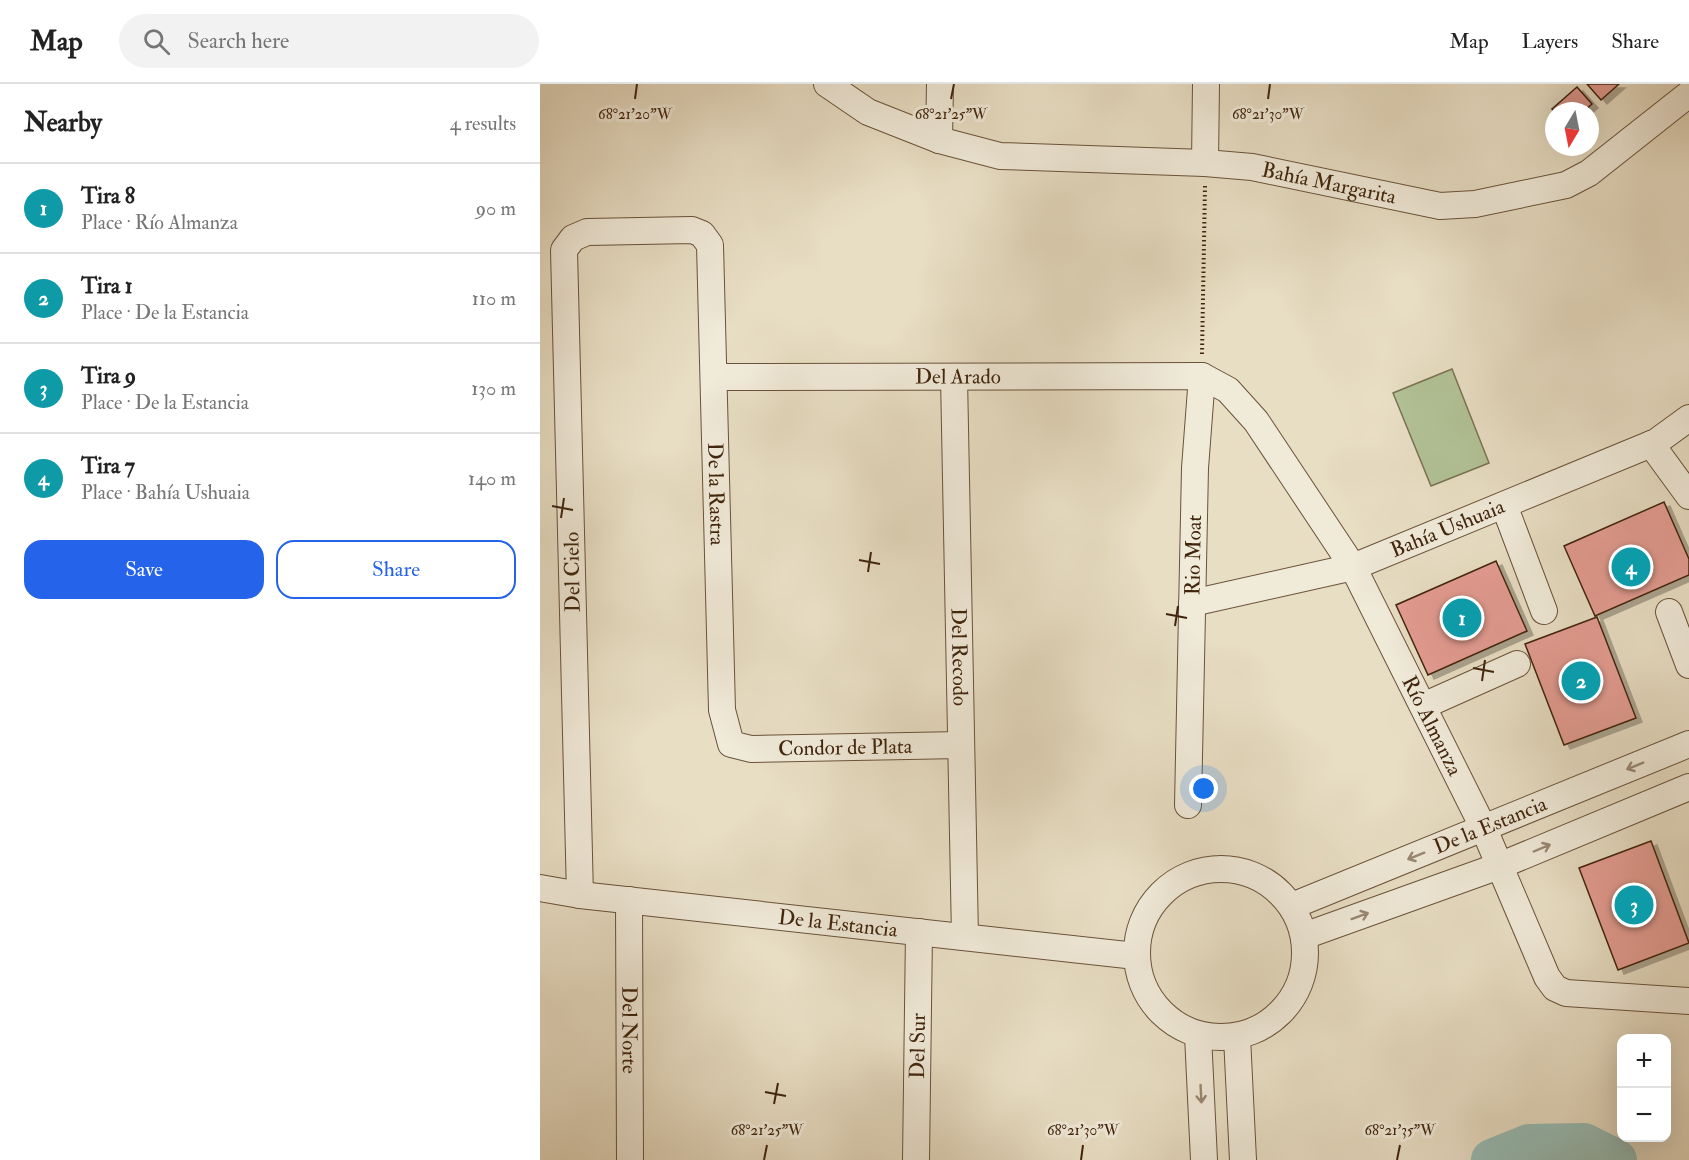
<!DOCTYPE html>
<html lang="en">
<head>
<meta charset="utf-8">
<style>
  body { margin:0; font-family:"IM FELL Double Pica",serif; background:#f2f2f2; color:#222 }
  .controls { position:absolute; right:18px; bottom:18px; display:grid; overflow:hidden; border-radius:12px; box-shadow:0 6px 24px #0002 }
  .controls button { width:54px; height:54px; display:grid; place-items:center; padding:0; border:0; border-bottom:2px solid #e0e0e0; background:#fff; color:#222; font:30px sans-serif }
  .compass { position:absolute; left:1005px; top:18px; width:54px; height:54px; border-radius:50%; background:#fff; box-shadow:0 6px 24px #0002; rotate:190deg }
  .you { position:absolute; left:664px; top:705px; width:21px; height:21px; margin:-15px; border:4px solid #fff; border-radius:50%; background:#1a73e8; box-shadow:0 0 0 9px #1a73e833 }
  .badge { display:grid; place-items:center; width:39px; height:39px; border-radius:50%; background:#2563eb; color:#fff; font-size:20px; font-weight:700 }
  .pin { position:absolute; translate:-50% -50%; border:3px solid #fff; box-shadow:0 2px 6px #0006 }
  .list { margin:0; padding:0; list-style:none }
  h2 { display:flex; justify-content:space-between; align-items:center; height:78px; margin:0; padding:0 24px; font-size:26px }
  h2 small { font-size:20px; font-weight:400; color:#767676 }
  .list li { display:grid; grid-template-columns:39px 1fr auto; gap:18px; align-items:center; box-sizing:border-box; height:90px; padding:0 24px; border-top:2px solid #e0e0e0 }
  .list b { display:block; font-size:22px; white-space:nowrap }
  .list p { margin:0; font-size:20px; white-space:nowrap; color:#767676 }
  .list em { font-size:20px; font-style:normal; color:#767676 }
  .actions { display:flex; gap:12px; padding:18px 24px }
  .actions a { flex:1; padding:14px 0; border:2px solid #2563eb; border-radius:18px; text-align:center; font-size:21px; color:#2563eb }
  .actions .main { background:#2563eb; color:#fff }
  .icon { flex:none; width:33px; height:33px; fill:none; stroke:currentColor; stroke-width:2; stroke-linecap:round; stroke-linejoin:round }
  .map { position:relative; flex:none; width:1149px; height:1076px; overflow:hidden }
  header { display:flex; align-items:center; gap:36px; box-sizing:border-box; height:84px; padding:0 30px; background:#fff; border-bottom:2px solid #e0e0e0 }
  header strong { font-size:28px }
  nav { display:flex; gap:33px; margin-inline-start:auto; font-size:21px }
  .search { width:420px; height:54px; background:#f2f2f2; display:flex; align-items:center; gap:15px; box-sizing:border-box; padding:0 21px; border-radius:33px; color:#767676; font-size:22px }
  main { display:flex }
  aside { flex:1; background:#fff }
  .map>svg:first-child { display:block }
  .green { fill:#b2c297; stroke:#797352; stroke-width:1.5 }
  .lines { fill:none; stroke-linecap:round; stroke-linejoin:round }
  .river { stroke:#97bcb5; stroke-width:42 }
  .building { fill:#e49c92; stroke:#40240c; stroke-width:1.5; filter:url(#shadow) }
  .minor-casing { stroke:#6a523a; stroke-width:28 }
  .path { stroke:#40240c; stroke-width:4; stroke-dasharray:1.5 3; stroke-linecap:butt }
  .minor { stroke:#f0ead9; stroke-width:26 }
  .oneway { stroke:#988772 }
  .ticks { fill:none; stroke:#40240c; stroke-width:2 }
  .labels { text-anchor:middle; stroke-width:6; stroke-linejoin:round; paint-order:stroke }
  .street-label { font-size:21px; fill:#40240c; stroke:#f0ead9 }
  .ticks-label { font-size:15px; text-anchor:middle; fill:#40240c; stroke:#f0ead9; stroke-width:6; stroke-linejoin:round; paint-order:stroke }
</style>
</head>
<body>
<header>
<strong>Map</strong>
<div class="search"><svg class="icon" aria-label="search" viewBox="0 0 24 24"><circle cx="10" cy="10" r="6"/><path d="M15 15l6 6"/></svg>Search here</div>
<nav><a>Map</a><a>Layers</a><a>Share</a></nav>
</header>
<main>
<aside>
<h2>Nearby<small>4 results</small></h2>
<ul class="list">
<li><span class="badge" style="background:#0f9aa8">1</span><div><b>Tira 8</b><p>Place · Río Almanza</p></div><em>90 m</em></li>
<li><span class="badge" style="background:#0f9aa8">2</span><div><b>Tira 1</b><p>Place · De la Estancia</p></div><em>110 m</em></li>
<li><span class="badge" style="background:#0f9aa8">3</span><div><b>Tira 9</b><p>Place · De la Estancia</p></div><em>130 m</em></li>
<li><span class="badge" style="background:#0f9aa8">4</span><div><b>Tira 7</b><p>Place · Bahía Ushuaia</p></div><em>140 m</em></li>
</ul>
<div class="actions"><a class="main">Save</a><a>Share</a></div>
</aside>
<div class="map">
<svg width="1149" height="1076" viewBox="0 0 1149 1076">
  <defs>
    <filter id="shadow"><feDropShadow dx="6" dy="4" stdDeviation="0" flood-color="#0004"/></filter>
  </defs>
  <rect width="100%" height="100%" fill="#e8dec4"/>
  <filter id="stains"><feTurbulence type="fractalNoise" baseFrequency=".00333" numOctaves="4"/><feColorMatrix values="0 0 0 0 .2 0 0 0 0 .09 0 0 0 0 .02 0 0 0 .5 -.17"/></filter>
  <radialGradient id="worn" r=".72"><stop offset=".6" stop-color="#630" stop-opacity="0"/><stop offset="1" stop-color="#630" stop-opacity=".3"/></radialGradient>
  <path class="green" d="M 912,285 L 949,379 L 891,402 L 853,309 Z"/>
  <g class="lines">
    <path class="river" d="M 952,1076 L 989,1061 L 1044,1060 L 1076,1076"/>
  </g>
  <path class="building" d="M 1047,0 L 1079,0 L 1061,16 Z
    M 1037,3 L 1052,20 L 1044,27 L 1014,27 L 1012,25 Z
    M 1124,418 L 1149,475 L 1149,491 L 1055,532 L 1024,462 Z
    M 956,477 L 987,547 L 888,591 L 856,521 Z
    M 1057,533 L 1096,634 L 1024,661 L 985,560 Z
    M 1111,757 L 1149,859 L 1078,886 L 1039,784 Z"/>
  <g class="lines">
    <defs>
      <g id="minor">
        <path id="s1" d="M 287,0 L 328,28 L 399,56 L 460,72 L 665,79 L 712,83 L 900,122 L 935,120 L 1026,101 L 1049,89 L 1149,10"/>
        <path d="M 399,56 L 400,0"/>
        <path d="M 665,79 L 666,0"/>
        <path id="s2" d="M 174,293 L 662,292 L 688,306 L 716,337 L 813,483 L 944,745 L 1007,893 L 1015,904 L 1026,909 L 1149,917"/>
        <path id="s3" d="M 414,293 L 425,853"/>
        <path d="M 1111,360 L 1149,412"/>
        <path d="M 964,421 L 1004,527"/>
        <path id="s4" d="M 652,519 L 813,483 L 1116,358 L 1149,334"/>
        <path d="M 1129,528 L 1149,581"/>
        <path d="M 883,622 L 977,580"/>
        <path id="s5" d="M 648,721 L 655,384 L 662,292"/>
        <circle cx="681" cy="869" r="84"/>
        <path id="s6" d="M 0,804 L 40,811 L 596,872"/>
        <path id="s7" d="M 40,811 L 24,166 L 33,154 L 47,148 L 152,146 L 162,150 L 170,161 L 182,626 L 191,660 L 211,665 L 421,661"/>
        <path id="s8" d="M 89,816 L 90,1076"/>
        <path id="s9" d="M 752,822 L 1149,660"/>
        <path d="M 764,852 L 959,782 L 1149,703"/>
        <path d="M 658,951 L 664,1076"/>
        <path d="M 697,953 L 703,1076"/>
        <path id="s10" d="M 376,1076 L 379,848"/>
      </g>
    </defs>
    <use href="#minor" class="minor-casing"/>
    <path class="path" d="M 662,270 L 665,101"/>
    <use href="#minor" class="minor"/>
  </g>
  <defs><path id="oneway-shaft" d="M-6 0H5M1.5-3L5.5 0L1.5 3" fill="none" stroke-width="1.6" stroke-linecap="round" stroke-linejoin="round" transform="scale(1.5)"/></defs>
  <g class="oneway">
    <use href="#oneway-shaft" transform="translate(1095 682) rotate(158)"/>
    <use href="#oneway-shaft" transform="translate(1002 764) rotate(-23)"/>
    <use href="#oneway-shaft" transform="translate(876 772) rotate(158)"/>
    <use href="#oneway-shaft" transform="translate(820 832) rotate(-20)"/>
    <use href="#oneway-shaft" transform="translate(661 1010) rotate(87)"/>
  </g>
  <path class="ticks" d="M 95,15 L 97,0M 411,15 L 414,0M 728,15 L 730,0M 12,422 L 33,426M 21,434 L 24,414M 319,476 L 340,480M 328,488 L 331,468M 626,530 L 647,534M 635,542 L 638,522M 933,584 L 954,588M 942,597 L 945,576M 225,1008 L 246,1012M 234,1020 L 238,999M 224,1076 L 227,1061M 541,1076 L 543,1061M 857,1076 L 860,1061"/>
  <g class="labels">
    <g class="street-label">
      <text dy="7" stroke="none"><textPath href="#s1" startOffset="520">Bahía Margarita</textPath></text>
      <text dy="7" stroke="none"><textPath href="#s2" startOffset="244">Del Arado</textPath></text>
      <text dy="7" stroke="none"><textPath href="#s7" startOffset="1054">De la Rastra</textPath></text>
      <text dy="7" stroke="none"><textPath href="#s4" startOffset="267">Bahía Ushuaia</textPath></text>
      <text dy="7" stroke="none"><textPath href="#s5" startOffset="250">Rio Moat</textPath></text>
      <text transform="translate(32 488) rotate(-91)" y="7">Del Cielo</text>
      <text dy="7" stroke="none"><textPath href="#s3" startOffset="280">Del Recodo</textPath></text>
      <text dy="7" stroke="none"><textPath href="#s2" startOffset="912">Río Almanza</textPath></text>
      <text dy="7" stroke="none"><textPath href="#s7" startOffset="1420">Condor de Plata</textPath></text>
      <text dy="7" stroke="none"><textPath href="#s9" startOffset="214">De la Estancia</textPath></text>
      <text dy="7" stroke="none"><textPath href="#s6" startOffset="300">De la Estancia</textPath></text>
      <text dy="7" stroke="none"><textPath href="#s8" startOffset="130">Del Norte</textPath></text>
      <text dy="7" stroke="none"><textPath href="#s10" startOffset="114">Del Sur</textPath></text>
    </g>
  </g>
  <g class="ticks-label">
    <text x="411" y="35">68°21'25"W</text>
    <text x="728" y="35">68°21'30"W</text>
    <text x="95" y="35">68°21'20"W</text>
    <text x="227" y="1051">68°21'25"W</text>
    <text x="543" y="1051">68°21'30"W</text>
    <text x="860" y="1051">68°21'35"W</text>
  </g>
  <rect width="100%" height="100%" filter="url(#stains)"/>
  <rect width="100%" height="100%" fill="url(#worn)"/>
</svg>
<div class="controls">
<button>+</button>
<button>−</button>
</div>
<svg class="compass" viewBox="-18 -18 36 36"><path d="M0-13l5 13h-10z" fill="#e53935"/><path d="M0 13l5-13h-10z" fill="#767676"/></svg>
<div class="you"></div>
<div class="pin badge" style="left:922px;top:534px;background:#0f9aa8">1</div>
<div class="pin badge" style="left:1041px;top:597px;background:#0f9aa8">2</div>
<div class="pin badge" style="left:1094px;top:821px;background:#0f9aa8">3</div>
<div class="pin badge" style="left:1091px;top:483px;background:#0f9aa8">4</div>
</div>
</main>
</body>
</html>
